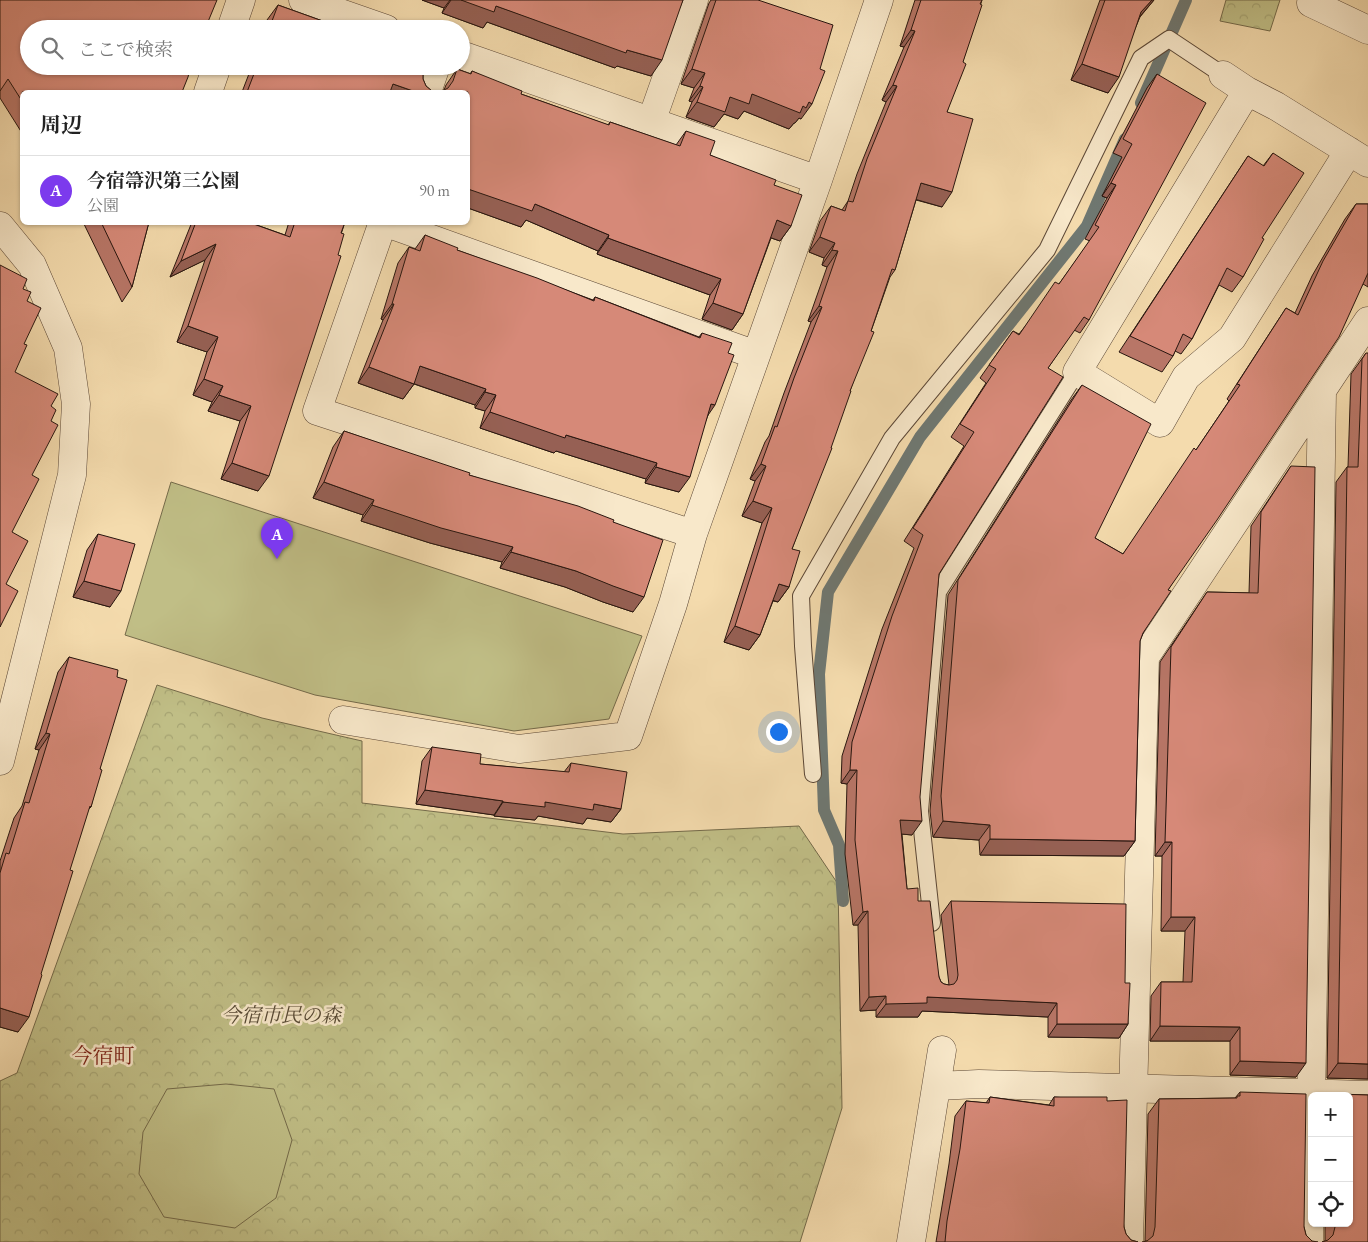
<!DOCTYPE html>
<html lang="ja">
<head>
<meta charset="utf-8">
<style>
  body { margin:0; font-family:"EB Garamond","Noto Serif JP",serif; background:#f6f6f6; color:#222 }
  .controls { position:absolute; right:15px; bottom:15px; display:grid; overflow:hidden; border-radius:8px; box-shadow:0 1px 4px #0004 }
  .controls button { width:45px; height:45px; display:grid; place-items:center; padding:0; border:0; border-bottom:1px solid #e0e0e0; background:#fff; color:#222; font:25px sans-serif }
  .you { position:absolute; left:778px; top:731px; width:18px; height:18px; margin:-12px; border:4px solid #fff; border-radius:50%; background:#1a73e8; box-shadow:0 0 0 8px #1a73e833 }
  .badge { display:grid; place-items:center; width:32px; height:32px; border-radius:50%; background:#7c3aed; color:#fff; font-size:16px; font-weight:700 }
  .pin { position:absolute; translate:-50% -41px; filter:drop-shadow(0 1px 2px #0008) }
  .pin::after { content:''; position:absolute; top:26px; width:18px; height:15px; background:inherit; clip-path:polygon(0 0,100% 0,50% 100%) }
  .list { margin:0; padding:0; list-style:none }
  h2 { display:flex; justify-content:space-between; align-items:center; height:65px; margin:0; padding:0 20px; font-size:21px }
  h2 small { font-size:16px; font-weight:400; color:#767676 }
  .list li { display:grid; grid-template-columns:32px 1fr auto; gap:15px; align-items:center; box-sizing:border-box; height:70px; padding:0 20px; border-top:1px solid #e0e0e0 }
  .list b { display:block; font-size:19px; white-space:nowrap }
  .list p { margin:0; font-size:16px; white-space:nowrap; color:#767676 }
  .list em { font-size:16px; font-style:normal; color:#767676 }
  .icon { flex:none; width:28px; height:28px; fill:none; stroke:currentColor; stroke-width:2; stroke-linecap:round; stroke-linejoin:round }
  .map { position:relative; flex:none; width:1368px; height:1242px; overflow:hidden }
  .search { position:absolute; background:#fff; box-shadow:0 1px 4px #0004; left:20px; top:20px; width:450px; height:55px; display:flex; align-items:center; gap:12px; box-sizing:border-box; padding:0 18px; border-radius:28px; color:#767676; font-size:19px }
  .panel { position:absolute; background:#fff; box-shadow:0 1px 4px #0004; left:20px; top:90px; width:450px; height:135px; border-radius:8px }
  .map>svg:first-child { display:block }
  .forest { fill:url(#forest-crowns); stroke:#746a4a }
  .park { fill:#c0be86; stroke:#746a4a }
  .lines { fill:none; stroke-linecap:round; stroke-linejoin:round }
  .stream { stroke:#6f7872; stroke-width:12 }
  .lane-casing { stroke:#5b4736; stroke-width:18 }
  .street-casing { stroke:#5b4736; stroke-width:29 }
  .lane { stroke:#f8e8ca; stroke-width:16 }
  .street { stroke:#f8e8ca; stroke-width:28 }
  .wall { fill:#b87667; stroke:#28160f }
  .shaded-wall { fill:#966054; stroke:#28160f }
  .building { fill:#d68978; stroke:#28160f }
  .labels { text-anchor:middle; stroke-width:5; stroke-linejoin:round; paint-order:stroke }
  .park-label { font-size:20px; font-style:italic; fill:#564833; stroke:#f8e8ca }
  .neighbourhood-label { font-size:21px; fill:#7a1f14; stroke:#f8e8ca }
</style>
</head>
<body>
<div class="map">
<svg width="1368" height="1242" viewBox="0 0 1368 1242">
  <defs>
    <pattern id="forest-crowns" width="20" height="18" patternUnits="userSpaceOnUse" patternTransform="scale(1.25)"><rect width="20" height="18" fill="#c0be86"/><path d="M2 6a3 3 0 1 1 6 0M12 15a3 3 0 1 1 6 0" fill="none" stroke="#a5a372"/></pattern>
  </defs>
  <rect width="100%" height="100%" fill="#f4dbad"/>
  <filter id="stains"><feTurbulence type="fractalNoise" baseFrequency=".004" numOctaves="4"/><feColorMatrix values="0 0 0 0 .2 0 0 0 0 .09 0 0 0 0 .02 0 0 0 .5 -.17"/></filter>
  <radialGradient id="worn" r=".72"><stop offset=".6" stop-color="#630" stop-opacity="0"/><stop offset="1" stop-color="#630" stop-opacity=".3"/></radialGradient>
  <path class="forest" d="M 1226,0 L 1280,0 L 1270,31 L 1220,21 Z
    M 157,685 L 262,718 L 362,741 L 362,803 L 623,834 L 799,826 L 838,884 L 842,1108 L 800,1242 L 0,1242 L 0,1081 L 17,1073 Z"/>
  <path class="park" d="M 171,482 L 642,636 L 609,719 L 514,731 L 315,695 L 125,635 Z
    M 226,1084 L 274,1089 L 292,1140 L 276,1198 L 235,1228 L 164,1217 L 139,1174 L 143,1132 L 167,1089 Z"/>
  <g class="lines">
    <path class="stream" d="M 1141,103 L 1186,0
      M 843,901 L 839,845 L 824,810 L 819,674 L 828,592 L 920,437 L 1087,226 L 1125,139"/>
    <defs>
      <path id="lane" d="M 813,774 L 803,646 L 801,596 L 892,438 L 1047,250 L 1141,58 L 1169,39 L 1223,75
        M 932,923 L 920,811 L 938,592 L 1077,372"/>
      <path id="street" d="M 303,0 L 386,29
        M 1312,0 L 1311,3 L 1368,30
        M 231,29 L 241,0
        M 461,55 L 818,180
        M 1223,75 L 1247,91 L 1276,106 L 1368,163
        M 1247,91 L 1077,372 L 1160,423 L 1186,377 L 1232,338 L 1349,151
        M 208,92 L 217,66
        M 427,92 L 436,66
        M 651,122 L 694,0
        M 383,222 L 317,411 L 693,534
        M 384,222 L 756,355
        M 0,226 L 32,265 L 68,348 L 76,404 L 72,475 L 0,761
        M 343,720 L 519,749 L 628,736 L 673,604 L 693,534 L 818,180 L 879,0
        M 937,1086 L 979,1084 L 1368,1095
        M 911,1242 L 942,1050
        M 1129,1242 L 1145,657 L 1368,321
        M 1309,1242 L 1322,391"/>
    </defs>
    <use href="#lane" class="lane-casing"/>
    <use href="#street" class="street-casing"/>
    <use href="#lane" class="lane"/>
    <use href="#street" class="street"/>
  </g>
  <path class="wall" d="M 0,0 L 22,92 L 22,133 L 0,98 Z
    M 422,0 L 683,0 L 651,76 L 617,66 L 615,68 L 487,22 L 483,28 L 442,13 L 444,8 Z
    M 711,0 L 758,0 L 801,119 L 799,118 L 795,123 L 794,123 L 789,129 L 744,111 L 738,119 L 724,114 L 714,127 L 686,117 L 692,102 L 689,101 L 694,88 L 681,84 L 709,3 Z
    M 915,0 L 982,0 L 947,112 L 942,207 L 916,200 L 895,270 L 890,277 L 850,391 L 792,549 L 789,587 L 778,602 L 773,601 L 760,635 L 749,650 L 724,642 L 762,523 L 742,516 L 755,481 L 750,479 L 765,442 L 769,436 L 784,393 L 811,322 L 808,321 L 827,267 L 822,265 L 824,258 L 809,252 L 820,221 L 831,206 L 842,210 L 848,201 L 857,174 L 886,102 L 882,100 L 904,47 L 900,46 Z
    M 1100,0 L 1154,0 L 1140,17 L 1108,93 L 1071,80 Z
    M 278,5 L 345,29 L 264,29 L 267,20 Z
    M 252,66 L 425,66 L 423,71 L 423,79 L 426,86 L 432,91 L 440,92 L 444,90 L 446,85 L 457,69 L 470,74 L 472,71 L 521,94 L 608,125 L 610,122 L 676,145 L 686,131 L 710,155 L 774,185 L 791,226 L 780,241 L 771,238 L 743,314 L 732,330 L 702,319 L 710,295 L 605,257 L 597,254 L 598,251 L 526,220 L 521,227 L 468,208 L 468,92 L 242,92 Z
    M 1157,74 L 1089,320 L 1080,333 L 1074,330 L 1048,368 L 939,574 L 912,835 L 902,834 L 907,889 L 918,901 L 939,977 L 941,982 L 944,984 L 949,985 L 941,915 L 951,901 L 1125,983 L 1128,1024 L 1119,1038 L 1048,1037 L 1048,1017 L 922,1011 L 918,1017 L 876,1017 L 876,1010 L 860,1011 L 858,925 L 853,925 L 845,854 L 847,784 L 841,783 L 842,756 L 882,629 L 914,548 L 904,541 L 964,446 L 951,437 L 986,383 L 980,378 L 1013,331 L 1019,334 L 1059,284 L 1090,241 L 1085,239 L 1107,198 L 1102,196 L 1122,157 L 1113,153 L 1147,88 Z
    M 1273,153 L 1262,238 L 1243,277 L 1232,292 L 1219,285 L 1192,339 L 1181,354 L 1175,351 L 1173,356 L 1162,372 L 1119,352 L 1248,156 L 1263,166 Z
    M 1356,204 L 1368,204 L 1368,287 L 1363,284 L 1168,590 L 1143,633 L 1140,641 L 1135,841 L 1124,856 L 980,855 L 979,840 L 933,837 L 930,811 L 948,595 L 1071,400 L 1082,385 L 1095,538 L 1123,554 L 1196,450 L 1229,401 L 1227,399 L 1286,308 L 1295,313 L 1312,276 L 1345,219 Z
    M 83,222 L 149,222 L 132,287 L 122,302 Z
    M 192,222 L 248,222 L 285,235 L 289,222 L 345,222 L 258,491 L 221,479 L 240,421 L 208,411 L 212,402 L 193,395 L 207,352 L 177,342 L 205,260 L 170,277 Z
    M 425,235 L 457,250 L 593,300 L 595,297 L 699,337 L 702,333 L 708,415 L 679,492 L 645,483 L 646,479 L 556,451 L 554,453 L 480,428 L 485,411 L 475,408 L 475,405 L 414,384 L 403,399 L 358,383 L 383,320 L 381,319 L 398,263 L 409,247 L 415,249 Z
    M 1366,353 L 1368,1079 L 1327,1078 L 1336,482 L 1347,467 L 1348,467 L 1351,374 Z
    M 344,431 L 469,475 L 613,522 L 633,612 L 603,602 L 565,587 L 500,568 L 502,562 L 430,543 L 361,521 L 363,515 L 313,498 L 333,447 Z
    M 1291,466 L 1296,1077 L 1230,1075 L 1230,1041 L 1150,1041 L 1151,996 L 1161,982 L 1183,982 L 1185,931 L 1161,931 L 1162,856 L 1155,856 L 1160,662 L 1207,592 L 1249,593 L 1251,526 Z
    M 98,534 L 110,607 L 73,597 L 87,550 Z
    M 69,657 L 117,677 L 100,769 L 91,807 L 88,810 L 18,1032 L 0,1027 L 0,861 L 14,818 L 22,806 L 39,750 L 35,749 L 58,672 Z
    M 432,747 L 480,764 L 564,772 L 571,763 L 621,809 L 611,822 L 587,818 L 583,824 L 538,816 L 535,820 L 494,816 L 494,815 L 416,804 L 422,761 Z
    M 1240,1092 L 1304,1227 L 1306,1235 L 1312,1241 L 1145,1241 L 1148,1114 L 1159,1099 L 1235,1098 Z
    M 1337,1094 L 1368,1095 L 1368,1242 L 1322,1242 L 1325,1241 L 1325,1223 L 1349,1223 L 1349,1096 L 1336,1096 Z
    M 990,1097 L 1049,1105 L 1054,1097 L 1107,1101 L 1124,1227 L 1126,1234 L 1131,1240 L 1138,1242 L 936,1242 L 949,1164 L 955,1116 L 966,1101 L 986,1103 Z"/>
  <path class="shaded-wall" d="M 422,0 L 450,0 L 444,8 Z
    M 451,0 L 461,0 L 496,6 L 627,50 L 662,60 L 651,76 L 617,66 L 615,68 L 487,22 L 483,28 L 442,13 Z
    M 1152,0 L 1154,0 L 1130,28 L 1141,12 Z
    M 911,30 L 915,31 L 904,47 L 900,46 Z
    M 1082,64 L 1119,77 L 1108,93 L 1071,80 Z
    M 692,69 L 705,73 L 694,88 L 681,84 Z
    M 393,84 L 416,92 L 387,92 Z
    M 893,85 L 897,86 L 886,102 L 882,100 Z
    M 700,86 L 703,87 L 692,102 L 689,101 Z
    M 752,94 L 803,106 L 809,102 L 812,104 L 801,119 L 799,118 L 795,123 L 794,123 L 789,129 L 744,111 L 738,119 L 724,114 L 714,127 L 686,117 L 697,102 Z
    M 921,183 L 952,192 L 942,207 L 911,198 Z
    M 1111,183 L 1116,185 L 1107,198 L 1102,196 Z
    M 468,189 L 535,204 L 609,235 L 598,251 L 526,220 L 521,227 L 468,208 Z
    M 777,220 L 791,226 L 780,241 L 766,236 Z
    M 820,237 L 835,243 L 824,258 L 809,252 Z
    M 608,238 L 721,279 L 710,295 L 597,254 Z
    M 216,244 L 205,260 L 170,277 L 181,261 Z
    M 832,250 L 838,251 L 827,267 L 822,265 Z
    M 713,303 L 743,314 L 732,330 L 702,319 Z
    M 392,304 L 394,304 L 383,320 L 381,319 Z
    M 819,306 L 822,307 L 811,322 L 808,321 Z
    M 188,326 L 218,337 L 207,352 L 177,342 Z
    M 420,366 L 486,389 L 475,405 L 409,382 Z
    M 369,367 L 414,384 L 403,399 L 358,383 Z
    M 204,379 L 223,386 L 212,402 L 193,395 Z
    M 485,392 L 496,395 L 485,411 L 475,408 Z
    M 219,395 L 251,406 L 240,421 L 208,411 Z
    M 711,404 L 715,405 L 704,421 Z
    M 490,412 L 566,435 L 657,463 L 646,479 L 556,451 L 554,453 L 480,428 Z
    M 232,463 L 269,476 L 258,491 L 221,479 Z
    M 761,464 L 766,466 L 755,481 L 750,479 Z
    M 656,467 L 690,477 L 679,492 L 645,483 Z
    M 324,482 L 374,500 L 363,515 L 313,498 Z
    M 753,501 L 772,508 L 762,523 L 742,516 Z
    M 372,505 L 513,547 L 502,562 L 430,543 L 361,521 Z
    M 511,552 L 576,571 L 644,597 L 633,612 L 603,602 L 565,587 L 500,568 Z
    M 84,581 L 121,591 L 110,607 L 73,597 Z
    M 779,584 L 789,587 L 778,602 L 769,599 Z
    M 735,626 L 760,635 L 749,650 L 724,642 Z
    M 46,733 L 50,734 L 39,750 L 35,749 Z
    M 850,770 L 857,770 L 847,784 L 841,783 Z
    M 425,790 L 503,801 L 494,815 L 416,804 Z
    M 503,802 L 545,802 L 594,804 L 621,809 L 611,822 L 587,818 L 583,824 L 538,816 L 535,820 L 494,816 Z
    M 900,820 L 922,821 L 912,835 L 891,833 Z
    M 943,821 L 990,825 L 979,840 L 933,837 Z
    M 990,839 L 1135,841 L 1124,856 L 980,855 Z
    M 1165,842 L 1172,842 L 1162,856 L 1155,856 Z
    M 868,911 L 858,925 L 853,925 L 863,912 Z
    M 1171,917 L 1195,917 L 1185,931 L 1161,931 Z
    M 886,996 L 876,1010 L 860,1011 L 869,997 Z
    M 927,997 L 1057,1003 L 1048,1017 L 922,1011 L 918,1017 L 876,1017 L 886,1004 Z
    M 0,1008 L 29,1017 L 18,1032 L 0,1027 Z
    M 1057,1024 L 1128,1024 L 1119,1038 L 1048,1037 Z
    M 1160,1026 L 1240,1027 L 1230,1041 L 1150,1041 Z
    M 1240,1061 L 1306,1063 L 1296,1077 L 1230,1075 Z
    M 1338,1063 L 1368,1064 L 1368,1079 L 1327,1078 Z"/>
  <path class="building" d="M 0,0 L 217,0 L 205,29 L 29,29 L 29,66 L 191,66 L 188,77 L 182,92 L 22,92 L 22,101 L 8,79 L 0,91 Z
    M 461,0 L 683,0 L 662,60 L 627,50 L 626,53 L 496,6 L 494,12 Z
    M 716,0 L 758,0 L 833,25 L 820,69 L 825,71 L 812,104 L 809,102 L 806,108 L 803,106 L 800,113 L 752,94 L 749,104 L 730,97 L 725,112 L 697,102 L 703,87 L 700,86 L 705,73 L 692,69 Z
    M 921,0 L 982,0 L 980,4 L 982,5 L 963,62 L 966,64 L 947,112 L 973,119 L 952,192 L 921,183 L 895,270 L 892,269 L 871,331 L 874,332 L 850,391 L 851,391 L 831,448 L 832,448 L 792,549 L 800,551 L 789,587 L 779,584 L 760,635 L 735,626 L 772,508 L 753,501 L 766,466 L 761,464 L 775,426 L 777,427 L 794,378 L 822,307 L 819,306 L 838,251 L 832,250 L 835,243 L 820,237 L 831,206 L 845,211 L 848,201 L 853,202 L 867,159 L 897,86 L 893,85 L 915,31 L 911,30 Z
    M 1105,0 L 1152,0 L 1141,12 L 1119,77 L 1082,64 Z
    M 278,5 L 345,29 L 269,29 Z
    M 257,66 L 425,66 L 423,71 L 423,79 L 426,86 L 432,91 L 440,92 L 448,88 L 453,81 L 457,69 L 471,74 L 472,71 L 522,91 L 521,94 L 609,125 L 610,122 L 680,146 L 686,131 L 715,141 L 710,155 L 776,180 L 774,185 L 802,195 L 791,226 L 777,220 L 743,314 L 713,303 L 721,279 L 616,241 L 608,238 L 609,235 L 535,204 L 532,211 L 468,189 L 468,92 L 416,92 L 393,84 L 390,92 L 247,92 Z
    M 1157,74 L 1206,103 L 1089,320 L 1084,317 L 1048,368 L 1063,377 L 939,574 L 920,797 L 922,821 L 900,820 L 907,889 L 918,888 L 918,901 L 930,901 L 939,977 L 941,982 L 944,984 L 949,985 L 954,984 L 957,980 L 958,975 L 951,901 L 1126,904 L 1125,983 L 1130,983 L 1128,1024 L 1057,1024 L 1057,1003 L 927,997 L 927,1003 L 886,1004 L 886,996 L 869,997 L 868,911 L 863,912 L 855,840 L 857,770 L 850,770 L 852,742 L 892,616 L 923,535 L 913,528 L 974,432 L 960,424 L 996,369 L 989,365 L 1013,331 L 1019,335 L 1055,282 L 1059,284 L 1099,227 L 1095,225 L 1116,185 L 1111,183 L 1132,144 L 1123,139 Z
    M 1273,153 L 1304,173 L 1262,238 L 1264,239 L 1243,277 L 1227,268 L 1192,339 L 1183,334 L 1173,356 L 1130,336 L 1248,156 L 1264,166 Z
    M 1356,204 L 1368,204 L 1368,273 L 1339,337 L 1217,520 L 1168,590 L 1171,591 L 1143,633 L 1140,641 L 1135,841 L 990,839 L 990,825 L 943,821 L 941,796 L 958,580 L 1082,385 L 1151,424 L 1095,538 L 1123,554 L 1194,448 L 1196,450 L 1240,385 L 1237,384 L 1286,308 L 1298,315 L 1323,261 Z
    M 101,222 L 149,222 L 132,287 Z
    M 196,222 L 248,222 L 290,237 L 295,222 L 345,222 L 341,233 L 344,234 L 338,255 L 341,256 L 269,476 L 232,463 L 251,406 L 219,395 L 223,386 L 204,379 L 218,337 L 188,326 L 216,244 L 181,261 Z
    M 425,235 L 458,248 L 457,250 L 537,278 L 594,301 L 595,297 L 700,338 L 702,333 L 732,343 L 728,353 L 734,355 L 715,405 L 711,404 L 690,477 L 656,467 L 657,463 L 566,435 L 565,438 L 490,412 L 496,395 L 485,392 L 486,389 L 420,366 L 414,384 L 369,367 L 394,304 L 392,304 L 409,247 L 420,251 Z
    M 0,265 L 27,279 L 23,289 L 31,292 L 27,301 L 41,308 L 24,344 L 27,345 L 15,372 L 58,394 L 51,406 L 56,410 L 51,421 L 58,425 L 32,475 L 39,479 L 12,532 L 28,541 L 6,584 L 18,591 L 0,627 Z
    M 1366,353 L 1368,353 L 1368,1064 L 1338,1063 L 1347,467 L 1358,467 L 1362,359 Z
    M 344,431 L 470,473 L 469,475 L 578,506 L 614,520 L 613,522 L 663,540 L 644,597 L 613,586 L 576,571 L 511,552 L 513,547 L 441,528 L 372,505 L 374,500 L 324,482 Z
    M 1291,466 L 1315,467 L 1306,1063 L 1240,1061 L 1240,1027 L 1160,1026 L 1161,982 L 1192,982 L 1195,917 L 1171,917 L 1172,842 L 1165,842 L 1171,647 L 1207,592 L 1258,593 L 1261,512 Z
    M 98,534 L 135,544 L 121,591 L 84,581 Z
    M 69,657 L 118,670 L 117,677 L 127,680 L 100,769 L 102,770 L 91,807 L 90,806 L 70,870 L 73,871 L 41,974 L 42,975 L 29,1017 L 0,1008 L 0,873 L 6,853 L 9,854 L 25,802 L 29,803 L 50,734 L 46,733 Z
    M 432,747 L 481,754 L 480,764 L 569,772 L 571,763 L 627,772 L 621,809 L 594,804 L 593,810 L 545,802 L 545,807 L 503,802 L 503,801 L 425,790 Z
    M 1240,1092 L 1306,1094 L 1304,1227 L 1306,1235 L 1312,1241 L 1318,1242 L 1142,1242 L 1147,1241 L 1153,1236 L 1155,1227 L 1159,1099 L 1237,1098 L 1237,1096 L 1240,1096 Z
    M 1337,1094 L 1368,1095 L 1368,1242 L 1322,1242 L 1328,1240 L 1333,1235 L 1335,1227 L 1335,1223 L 1349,1223 L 1349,1096 L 1337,1096 Z
    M 990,1097 L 1054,1106 L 1054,1097 L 1107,1097 L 1107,1101 L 1127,1100 L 1124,1227 L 1126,1234 L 1131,1240 L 1138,1242 L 945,1242 L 947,1221 L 960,1149 L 966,1101 L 989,1103 Z"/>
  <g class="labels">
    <g class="park-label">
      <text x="281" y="1022">今宿市民の森</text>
    </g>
    <g class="neighbourhood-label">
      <text x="103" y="1063">今宿町</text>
    </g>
  </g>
  <rect width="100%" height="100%" filter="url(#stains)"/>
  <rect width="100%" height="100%" fill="url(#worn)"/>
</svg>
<div class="controls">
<button>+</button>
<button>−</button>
<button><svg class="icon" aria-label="locate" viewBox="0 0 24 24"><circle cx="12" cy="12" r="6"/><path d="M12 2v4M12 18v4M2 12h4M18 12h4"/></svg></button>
</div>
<div class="you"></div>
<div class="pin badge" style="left:277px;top:559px">A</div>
<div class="search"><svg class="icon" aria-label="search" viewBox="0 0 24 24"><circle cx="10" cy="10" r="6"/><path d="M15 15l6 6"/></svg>ここで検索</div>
<section class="panel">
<h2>周辺<small></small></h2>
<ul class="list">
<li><span class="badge">A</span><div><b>今宿箒沢第三公園</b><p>公園</p></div><em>90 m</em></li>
</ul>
</section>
</div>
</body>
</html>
